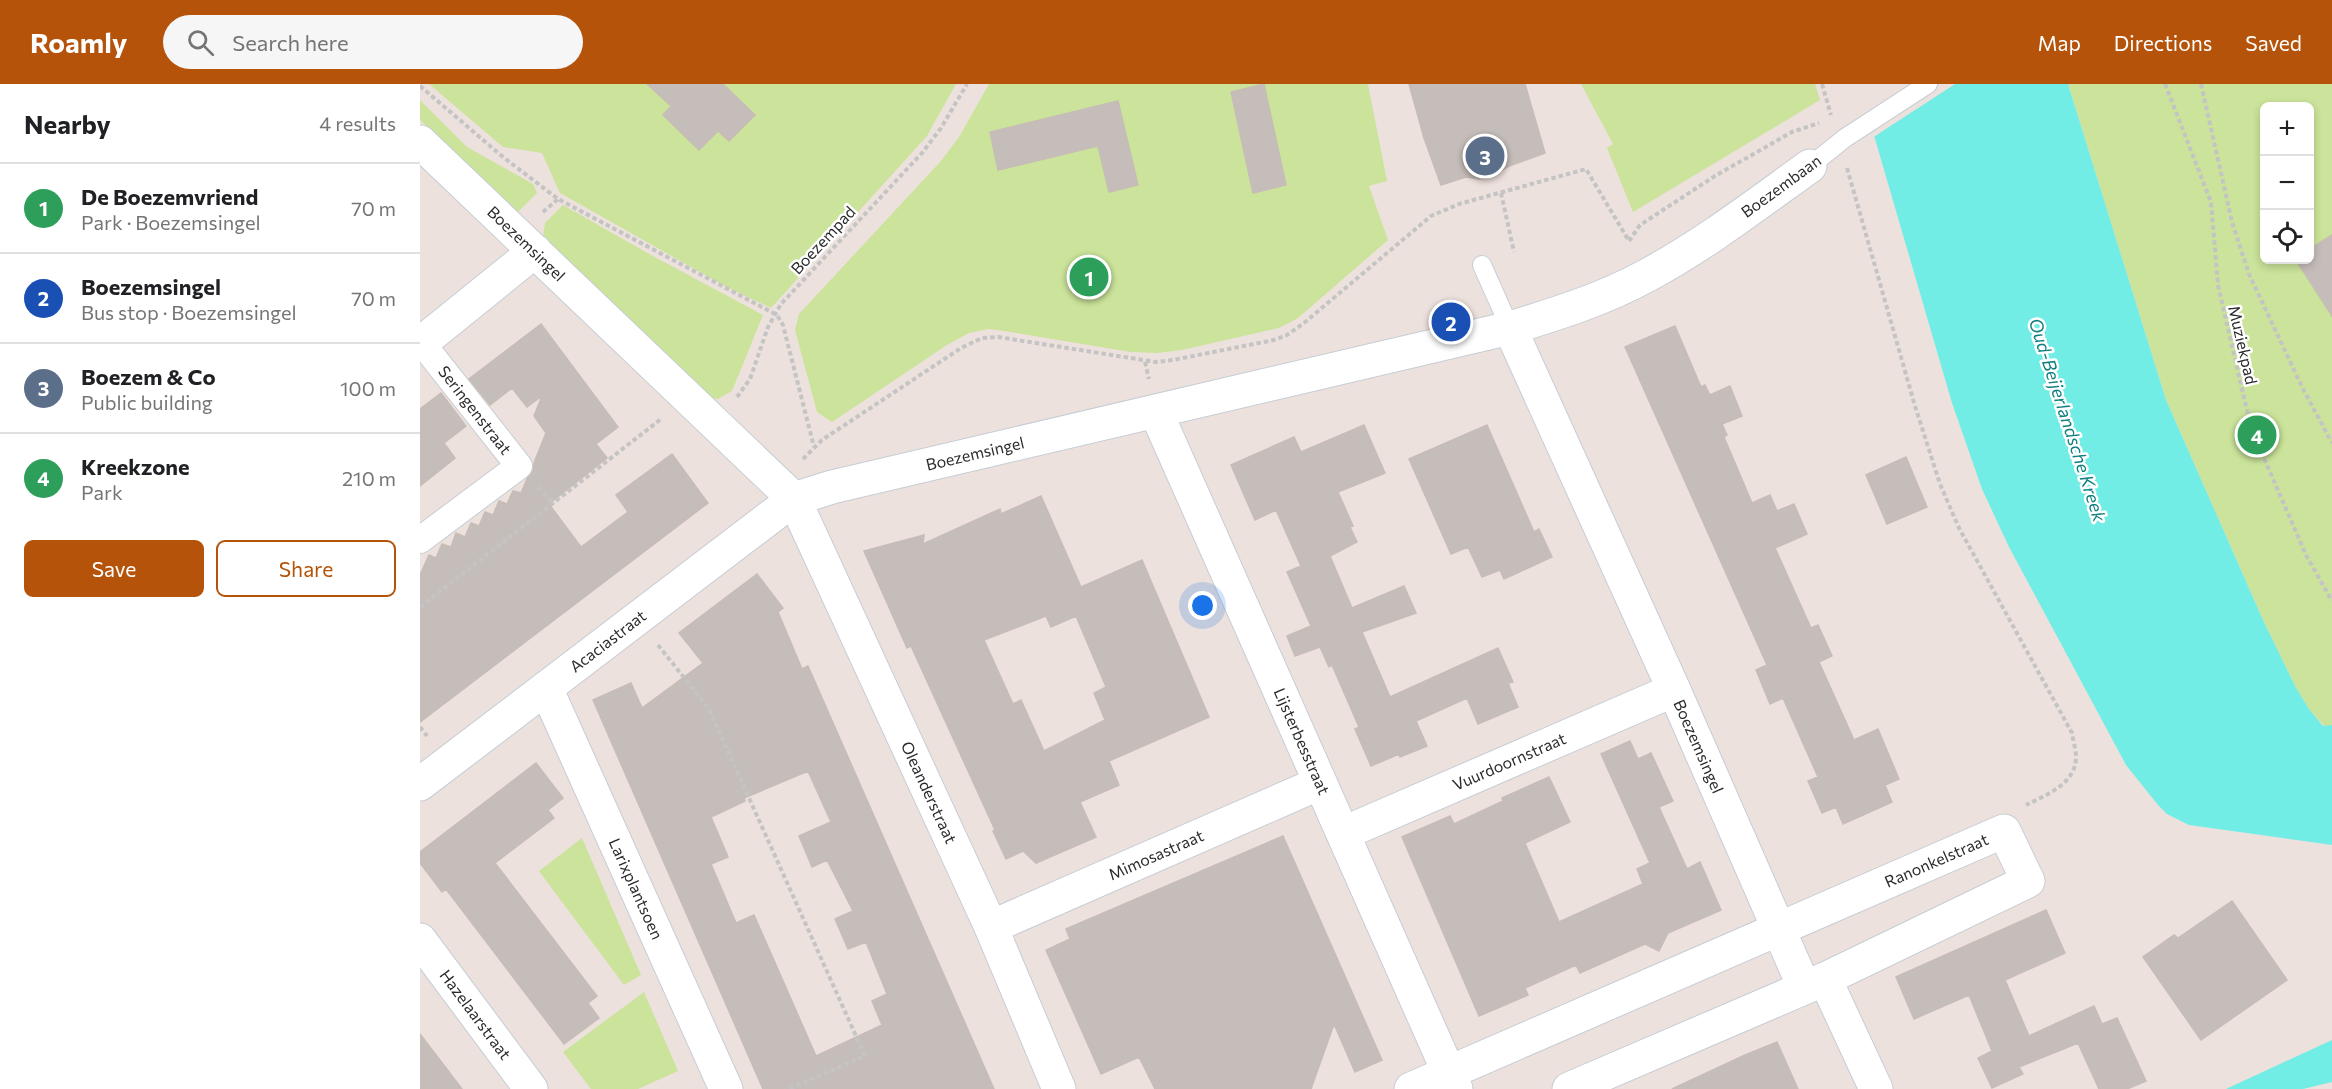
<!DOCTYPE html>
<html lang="en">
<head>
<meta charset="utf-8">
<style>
  body { margin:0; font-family:Commissioner,sans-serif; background:#f6f6f6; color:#202124 }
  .controls { position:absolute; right:18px; top:18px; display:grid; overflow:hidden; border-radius:9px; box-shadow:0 3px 9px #0003 }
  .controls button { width:54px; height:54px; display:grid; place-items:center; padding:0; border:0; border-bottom:2px solid #e0e0e0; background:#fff; color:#202124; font:30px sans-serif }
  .you { position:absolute; left:783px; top:522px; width:21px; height:21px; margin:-15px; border:4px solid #fff; border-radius:50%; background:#1a73e8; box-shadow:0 0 0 9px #1a73e833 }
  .badge { display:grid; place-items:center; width:39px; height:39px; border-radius:50%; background:#b45309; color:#fff; font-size:20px; font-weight:700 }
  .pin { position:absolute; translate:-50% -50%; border:3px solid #fff; box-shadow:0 2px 6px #0006 }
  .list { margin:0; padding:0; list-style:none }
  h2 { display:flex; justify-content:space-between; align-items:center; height:78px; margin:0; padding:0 24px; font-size:26px }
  h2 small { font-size:20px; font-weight:400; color:#757577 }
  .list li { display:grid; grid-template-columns:39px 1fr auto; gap:18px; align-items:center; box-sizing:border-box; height:90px; padding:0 24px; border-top:2px solid #e0e0e0 }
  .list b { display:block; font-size:22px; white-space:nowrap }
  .list p { margin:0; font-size:20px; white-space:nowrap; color:#757577 }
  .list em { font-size:20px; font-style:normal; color:#757577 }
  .actions { display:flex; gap:12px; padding:18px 24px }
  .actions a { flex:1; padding:14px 0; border:2px solid #b45309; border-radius:9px; text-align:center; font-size:21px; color:#b45309 }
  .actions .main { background:#b45309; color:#fff }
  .icon { flex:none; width:33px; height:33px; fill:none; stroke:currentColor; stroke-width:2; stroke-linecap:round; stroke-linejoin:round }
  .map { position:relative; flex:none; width:1912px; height:1005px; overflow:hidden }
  header { display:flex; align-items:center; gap:36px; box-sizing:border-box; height:84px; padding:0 30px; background:#b45309; color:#fff }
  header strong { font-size:28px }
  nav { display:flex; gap:33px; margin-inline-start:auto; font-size:21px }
  .search { width:420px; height:54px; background:#f6f6f6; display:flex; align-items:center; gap:15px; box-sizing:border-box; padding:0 21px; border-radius:33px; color:#757577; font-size:22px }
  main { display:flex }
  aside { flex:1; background:#fff }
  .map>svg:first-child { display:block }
  .green { fill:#cbe39a }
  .water { fill:#72ede5 }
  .pier { fill:#ede1dd }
  .building { fill:#c5bdb9; stroke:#c8bcb7; stroke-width:1.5; fill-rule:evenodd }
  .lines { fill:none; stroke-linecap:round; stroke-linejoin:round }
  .service-casing { stroke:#c6cdd4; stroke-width:20 }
  .pedestrian-casing { stroke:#c6cdd4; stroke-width:28 }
  .minor-casing { stroke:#c6cdd4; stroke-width:35 }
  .path { stroke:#c4c4c4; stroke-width:4; stroke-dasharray:4.5 3; stroke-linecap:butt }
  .service { stroke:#fff; stroke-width:18 }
  .pedestrian { stroke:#fff; stroke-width:26 }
  .minor { stroke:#fff; stroke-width:33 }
  .labels { text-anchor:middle; stroke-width:5; stroke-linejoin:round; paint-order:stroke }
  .street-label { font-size:16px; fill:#2b2b2b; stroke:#fff }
  .water-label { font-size:18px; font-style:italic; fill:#0f7f7f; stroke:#fff }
</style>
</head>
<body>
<header>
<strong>Roamly</strong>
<div class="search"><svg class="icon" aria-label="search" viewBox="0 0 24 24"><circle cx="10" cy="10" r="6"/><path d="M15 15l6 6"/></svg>Search here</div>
<nav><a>Map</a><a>Directions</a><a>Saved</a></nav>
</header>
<main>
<aside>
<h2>Nearby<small>4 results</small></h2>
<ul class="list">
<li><span class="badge" style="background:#2e9e5b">1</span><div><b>De Boezemvriend</b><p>Park · Boezemsingel</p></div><em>70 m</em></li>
<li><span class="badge" style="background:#1a4fb4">2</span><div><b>Boezemsingel</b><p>Bus stop · Boezemsingel</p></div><em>70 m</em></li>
<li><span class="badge" style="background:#5c6f8a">3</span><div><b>Boezem &amp; Co</b><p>Public building</p></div><em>100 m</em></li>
<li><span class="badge" style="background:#2e9e5b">4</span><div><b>Kreekzone</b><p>Park</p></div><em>210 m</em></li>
</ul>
<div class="actions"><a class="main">Save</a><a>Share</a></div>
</aside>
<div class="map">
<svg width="1912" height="1005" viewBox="0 0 1912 1005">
  <rect width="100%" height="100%" fill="#ede1dd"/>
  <path class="green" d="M 9,0 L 536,0 L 507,52 L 351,224 L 303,201 L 140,109 L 122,69 L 83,63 Z
    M 569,0 L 948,0 L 967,97 L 949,102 L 968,156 L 878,234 L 859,244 L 762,266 L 737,269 L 711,268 L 578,246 L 568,245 L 549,249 L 527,261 L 412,338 L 397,328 L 375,246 L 379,230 L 521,77 L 539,53 Z
    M 1161,0 L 1395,0 L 1400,16 L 1213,128 L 1187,64 L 1193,60 Z
    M 1648,0 L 1912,0 L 1912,151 L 1890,165 L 1890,22 L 1844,22 L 1844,176 L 1876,176 L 1912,232 L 1912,651 L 1889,625 L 1875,602 L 1843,536 L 1746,316 Z
    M 0,16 L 47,63 L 113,100 L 117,109 L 98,128 L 0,36 Z
    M 143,121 L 231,171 L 343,231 L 312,307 L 298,315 L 287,313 L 123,153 L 125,139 Z
    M 162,754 L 221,891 L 204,901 L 119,787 Z
    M 224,908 L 258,987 L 218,1005 L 171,1005 L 143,968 Z"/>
  <path class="water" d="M 1439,0 L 1648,0 L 1746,316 L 1843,536 L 1875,602 L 1889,625 L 1903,642 L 1912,641 L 1912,761 L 1769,741 L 1747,730 L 1738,721 L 1706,681 L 1589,463 L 1562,405 L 1532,319 Z
    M 1912,956 L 1912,998 L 1883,1005 L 1806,1005 Z"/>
  <path class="pier" d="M 1436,0 L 1535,0 L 1452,54 Z"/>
  <path class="building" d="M 227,0 L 303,0 L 335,31 L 309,57 L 298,47 L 279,66 L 243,31 L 251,22 Z
    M 844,0 L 866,101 L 833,109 L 811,8 Z
    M 989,0 L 1105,0 L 1125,69 L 1089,82 L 1068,94 L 1059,95 L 1046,93 L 1021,101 L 1004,54 Z
    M 698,17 L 718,101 L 689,108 L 678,62 L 578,86 L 570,48 Z
    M 1912,151 L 1912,232 L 1876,176 L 1890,176 L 1890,165 Z
    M 121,240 L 198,343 L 176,360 L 187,374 L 129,420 L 161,463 L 208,428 L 196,411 L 252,370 L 288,419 L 0,638 L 0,491 L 9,471 L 16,474 L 22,460 L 31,463 L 36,449 L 45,453 L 51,439 L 59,442 L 65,428 L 73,431 L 79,417 L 87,420 L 93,407 L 101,409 L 107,395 L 113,387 L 114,379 L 126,349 L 114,332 L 122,312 L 107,323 L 92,304 L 70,321 L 49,295 Z
    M 1255,242 L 1281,303 L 1285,301 L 1290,311 L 1310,302 L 1322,332 L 1302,340 L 1307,351 L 1304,353 L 1332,419 L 1350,411 L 1357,427 L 1374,420 L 1387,450 L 1355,464 L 1391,544 L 1398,541 L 1412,572 L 1399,578 L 1434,656 L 1458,645 L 1479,695 L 1465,701 L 1472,718 L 1423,740 L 1416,723 L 1402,729 L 1388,697 L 1398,693 L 1363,614 L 1350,620 L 1336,586 L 1347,581 L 1205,263 Z
    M 21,309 L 46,342 L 24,359 L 35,374 L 0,402 L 0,325 Z
    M 944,341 L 965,389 L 918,408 L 933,442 L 930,443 L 937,458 L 910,472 L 932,524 L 984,502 L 996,529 L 942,548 L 970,613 L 1078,564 L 1093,598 L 1088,599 L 1098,623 L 1058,640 L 1047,614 L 996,637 L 1007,662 L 980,673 L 979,670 L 951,682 L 935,645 L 939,643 L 912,581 L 909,583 L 900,563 L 875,572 L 867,552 L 891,542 L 867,488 L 881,482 L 856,426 L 835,436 L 811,381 L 874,353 L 881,368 Z
    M 1067,341 L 1114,448 L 1119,445 L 1132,473 L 1084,495 L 1080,486 L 1062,493 L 1048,463 L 1031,470 L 989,375 Z
    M 1486,373 L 1507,423 L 1467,440 L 1446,391 Z
    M 621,412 L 661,503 L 722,476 L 789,633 L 689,677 L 699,701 L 660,718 L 676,753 L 616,779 L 603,767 L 586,775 L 573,747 L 575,746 L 491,562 L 487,564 L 444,467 L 504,451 L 503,460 L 580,425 L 581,430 ZM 626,532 L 631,543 L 656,532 L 686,603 L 674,609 L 685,636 L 624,667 L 601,616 L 593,620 L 564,556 Z
    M 337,490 L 363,524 L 358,528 L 382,585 L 388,582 L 574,1005 L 343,1005 L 173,616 L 211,599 L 222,624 L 283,579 L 259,549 ZM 388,687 L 411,738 L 379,752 L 392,783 L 407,776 L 433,827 L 415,835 L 428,865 L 446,858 L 467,910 L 452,917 L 462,941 L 396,972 L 334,831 L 316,839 L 291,780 L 308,773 L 291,733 L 325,717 L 324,714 Z
    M 1210,657 L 1218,675 L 1231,669 L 1253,717 L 1239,723 L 1267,785 L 1280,778 L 1301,826 L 1248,849 L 1239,867 L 1225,860 L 1160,889 L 1156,881 L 1105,904 L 1108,911 L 1059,932 L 982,753 L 1030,732 L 1034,740 L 1083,717 L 1082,714 L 1129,693 L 1150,738 L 1105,759 L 1139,838 L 1223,800 L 1217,785 L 1230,779 L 1181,670 Z
    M 116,679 L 143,714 L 128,726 L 134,734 L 75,779 L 177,912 L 168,919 L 179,934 L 144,960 L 26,805 L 22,808 L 0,779 L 0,768 Z
    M 863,752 L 962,976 L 935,988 L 914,940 L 891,1005 L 735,1005 L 719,973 L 681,990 L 626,866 L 650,855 L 646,845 Z
    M 1812,817 L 1867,896 L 1781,956 L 1723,873 L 1754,851 L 1758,854 Z
    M 1626,826 L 1645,869 L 1585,896 L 1609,952 L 1674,922 L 1682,940 L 1697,934 L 1726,997 L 1707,1005 L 1679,1005 L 1658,959 L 1599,983 L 1603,990 L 1572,1004 L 1558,974 L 1572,967 L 1549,911 L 1494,935 L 1476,893 Z
    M 0,950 L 23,980 L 42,1005 L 0,1005 Z
    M 1357,958 L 1378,1005 L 1252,1005 L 1325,971 Z"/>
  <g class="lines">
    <defs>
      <path id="service" d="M 1390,82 L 1425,54 L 1508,0
        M 1062,181 L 1090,244"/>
      <path id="pedestrian" d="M 0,456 L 99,382 L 2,259"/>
      <g id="minor">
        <path id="s1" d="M 0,58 L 374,415 L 571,843 L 639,1005"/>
        <path id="s2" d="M 1090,244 L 1254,606 L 1384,903"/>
        <path d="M 0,260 L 115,167"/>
        <path id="s3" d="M 736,328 L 1036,1005"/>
        <path id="s4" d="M 126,604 L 306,1005"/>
        <path id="s5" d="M 0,700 L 374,415 L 412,403 L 1090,244 C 1136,230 1184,215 1226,192 C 1284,161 1337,120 1390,82"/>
        <path id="s6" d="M 924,749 L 1254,606"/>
        <path id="s7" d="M 571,843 L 900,699"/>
        <path id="s8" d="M 0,856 L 111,1005"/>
        <path d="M 1405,895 L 1456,1005"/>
        <path id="s9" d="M 991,1005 L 1584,747 L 1608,797 L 1405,895 L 1149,1005"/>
      </g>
    </defs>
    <use href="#service" class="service-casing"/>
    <use href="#pedestrian" class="pedestrian-casing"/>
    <use href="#minor" class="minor-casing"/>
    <path class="path" d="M 1402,0 L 1411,31
      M 1745,0 L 1791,118 L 1798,201 L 1831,344 L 1886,471 L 1912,517
      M 1781,0 L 1812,138 L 1829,190 L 1883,305 L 1912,359
      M 0,2 L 83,73 L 138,115 L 357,231 L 363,241 L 394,363
      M 1427,84 L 1495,322 L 1520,400 L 1539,444 L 1652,649 C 1653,657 1656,665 1656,673 C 1656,700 1626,711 1606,721
      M 1081,109 L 1094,168
      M 123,128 L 138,115
      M 1209,157 L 1220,141 L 1295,92 L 1372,48 L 1399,39
      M 725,278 L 729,295
      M 317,313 L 330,295 L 348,243 L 361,220 L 502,69 L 521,44 L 547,0
      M 383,375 L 402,356 L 541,264 L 562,254 L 578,253 L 736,278 L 753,276 L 854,256 L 867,251 L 884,239 L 1011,132 L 1039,120 L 1166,85 L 1209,157
      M 118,403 L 134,420
      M 0,523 L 241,335
      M 238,561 L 289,625 L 445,972 L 369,1005
      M 0,643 L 7,652"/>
    <use href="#service" class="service"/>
    <use href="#pedestrian" class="pedestrian"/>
    <use href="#minor" class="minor"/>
  </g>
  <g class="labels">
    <g class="street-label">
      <text transform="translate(1361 102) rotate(-36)" y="6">Boezembaan</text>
      <text transform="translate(403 156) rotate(-47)" y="6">Boezempad</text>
      <text dy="6" stroke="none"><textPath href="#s1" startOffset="147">Boezemsingel</textPath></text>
      <text transform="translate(1823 261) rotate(77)" y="6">Muziekpad</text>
      <text transform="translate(55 326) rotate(52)" y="6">Seringenstraat</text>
      <text dy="6" stroke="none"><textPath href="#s5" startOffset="657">Boezemsingel</textPath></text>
      <text dy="6" stroke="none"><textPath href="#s5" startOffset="236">Acaciastraat</textPath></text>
      <text dy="6" stroke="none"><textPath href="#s3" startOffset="360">Lijsterbesstraat</textPath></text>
      <text dy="6" stroke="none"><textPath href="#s2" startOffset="459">Boezemsingel</textPath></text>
      <text dy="6" stroke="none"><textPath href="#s6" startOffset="180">Vuurdoornstraat</textPath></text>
      <text dy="6" stroke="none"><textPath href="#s1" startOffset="840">Oleanderstraat</textPath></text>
      <text dy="6" stroke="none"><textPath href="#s7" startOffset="180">Mimosastraat</textPath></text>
      <text dy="6" stroke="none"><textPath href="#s9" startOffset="573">Ranonkelstraat</textPath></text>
      <text dy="6" stroke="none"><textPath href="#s4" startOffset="220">Larixplantsoen</textPath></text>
      <text dy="6" stroke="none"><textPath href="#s8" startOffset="93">Hazelaarstraat</textPath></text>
    </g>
    <g class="water-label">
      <text transform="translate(1647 336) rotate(72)" y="6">Oud-Beijerlandsche Kreek</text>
    </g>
  </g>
</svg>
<div class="controls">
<button>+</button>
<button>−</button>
<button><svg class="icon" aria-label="locate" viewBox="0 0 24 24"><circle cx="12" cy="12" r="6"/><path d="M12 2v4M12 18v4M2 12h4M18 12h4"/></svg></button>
</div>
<div class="you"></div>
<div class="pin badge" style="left:669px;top:193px;background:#2e9e5b">1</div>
<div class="pin badge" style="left:1031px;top:238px;background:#1a4fb4">2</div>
<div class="pin badge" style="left:1065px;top:72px;background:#5c6f8a">3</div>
<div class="pin badge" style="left:1837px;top:351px;background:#2e9e5b">4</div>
</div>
</main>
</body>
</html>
